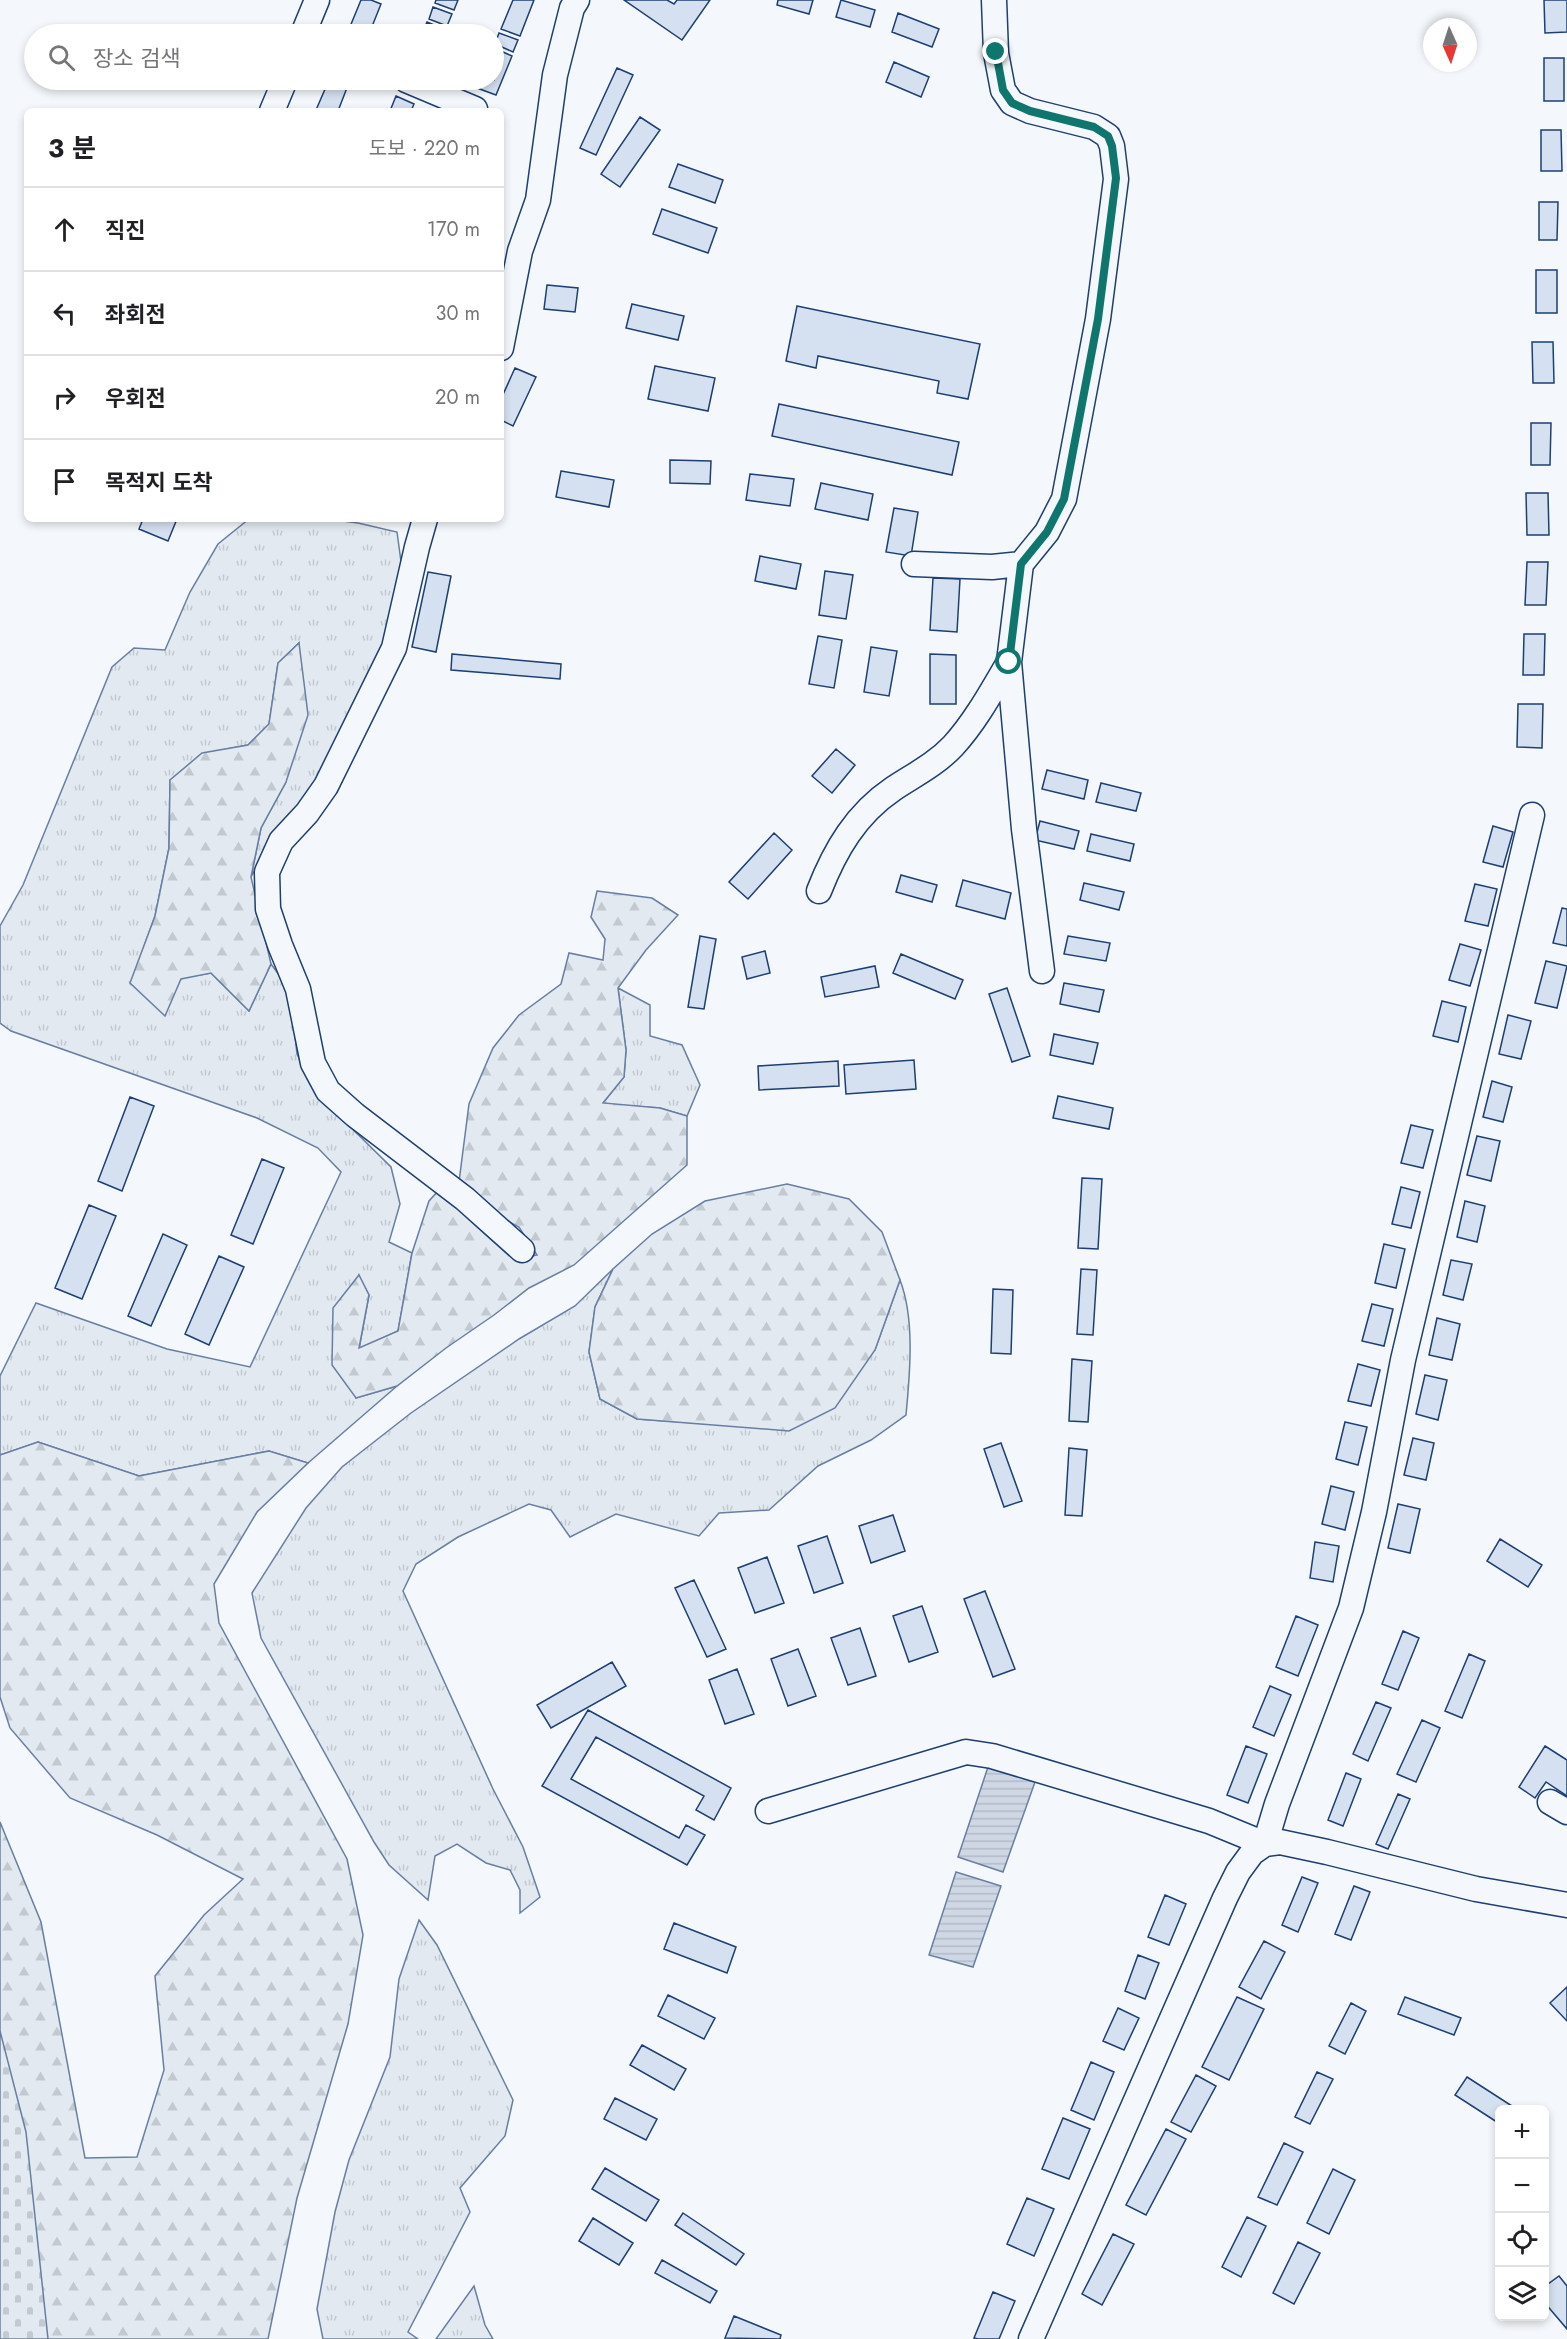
<!DOCTYPE html>
<html lang="ko">
<head>
<meta charset="utf-8">
<style>
  body { margin:0; font-family:Jost,"Noto Sans KR",sans-serif; background:#f6f6f6; color:#202124 }
  .controls { position:absolute; right:18px; bottom:18px; display:grid; overflow:hidden; border-radius:9px; box-shadow:0 3px 9px #0003 }
  .controls button { width:54px; height:54px; display:grid; place-items:center; padding:0; border:0; border-bottom:2px solid #e0e0e0; background:#fff; color:#202124; font:30px sans-serif }
  .compass { position:absolute; left:1423px; top:18px; width:54px; height:54px; border-radius:50%; background:#fff; box-shadow:0 3px 9px #0003; rotate:177deg }
  .stop { position:absolute; width:18px; height:18px; margin:-14px; border:4px solid #0f766e; border-radius:50%; background:#fff }
  .stop.end { background:#0f766e; border-color:#fff; box-shadow:0 2px 6px #0008 }
  .list { margin:0; padding:0; list-style:none }
  h2 { display:flex; justify-content:space-between; align-items:center; height:78px; margin:0; padding:0 24px; font-size:26px }
  h2 small { font-size:20px; font-weight:400; color:#757577 }
  .list li { display:grid; grid-template-columns:39px 1fr auto; gap:18px; align-items:center; box-sizing:border-box; height:84px; padding:0 24px; border-top:2px solid #e0e0e0 }
  .list b { display:block; font-size:22px; white-space:nowrap }
  .list em { font-size:20px; font-style:normal; color:#757577 }
  .icon { flex:none; width:33px; height:33px; fill:none; stroke:currentColor; stroke-width:2; stroke-linecap:round; stroke-linejoin:round }
  .map { position:relative; flex:none; width:1567px; height:2339px; overflow:hidden }
  .search { position:absolute; background:#fff; box-shadow:0 3px 9px #0003; left:24px; top:24px; width:480px; height:66px; display:flex; align-items:center; gap:15px; box-sizing:border-box; padding:0 21px; border-radius:33px; color:#757577; font-size:22px }
  .panel { position:absolute; background:#fff; box-shadow:0 3px 9px #0003; left:24px; top:108px; width:480px; height:414px; border-radius:9px }
  .map>svg:first-child { display:block }
  .grass { fill:url(#grass-tufts); stroke:#687fa3; stroke-width:1.5 }
  .forest { fill:url(#forest-firs); stroke:#687fa3; stroke-width:1.5 }
  .cemetery { fill:url(#cemetery-stones); stroke:#687fa3; stroke-width:1.5 }
  .water { fill:url(#water-rules); stroke:#687fa3; stroke-width:1.5 }
  .building { fill:#d5e0f0; stroke:#1d3f73; stroke-width:1.5 }
  .lines { fill:none; stroke-linecap:round; stroke-linejoin:round }
  .minor-casing { stroke:#1d3f73; stroke-width:27 }
  .minor { stroke:#f4f7fb; stroke-width:24 }
  .route { stroke:#0f766e; stroke-width:8 }
</style>
</head>
<body>
<div class="map">
<svg width="1567" height="2339" viewBox="0 0 1567 2339">
  <defs>
    <pattern id="grass-tufts" width="24" height="20" patternUnits="userSpaceOnUse" patternTransform="scale(1.5)"><rect width="24" height="20" fill="#e3e9f0"/><path d="M3 7l-1-3M5 7V3M7 7l1-3M15 17l-1-3M17 17v-4M19 17l1-3" fill="none" stroke="#c2c9d1"/></pattern>
    <pattern id="forest-firs" width="22" height="20" patternUnits="userSpaceOnUse" patternTransform="scale(1.5)"><rect width="22" height="20" fill="#e3e9f0"/><path d="M5 1l3.5 6h-7zM16 11l3.5 6h-7z" fill="#c2c9d1"/></pattern>
    <pattern id="cemetery-stones" width="16" height="16" patternUnits="userSpaceOnUse" patternTransform="scale(1.5)"><rect width="16" height="16" fill="#e3e9f0"/><path d="M2 7V4a2 2 0 0 1 4 0v3zM10 15v-3a2 2 0 0 1 4 0v3z" fill="#c2c9d1"/></pattern>
    <pattern id="water-rules" width="6" height="5" patternUnits="userSpaceOnUse" patternTransform="scale(1.5)"><rect width="6" height="5" fill="#cfd7e4"/><path d="M0 2.5h6" fill="none" stroke="#b1bac7"/></pattern>
  </defs>
  <rect width="100%" height="100%" fill="#f4f7fb"/>
  <path class="grass" d="M 249,519 L 328,519 L 358,523 L 397,532 L 402,569 L 392,627 L 323,777 L 266,850 L 251,877 L 261,828 L 286,782 L 299,643 L 278,663 L 269,724 L 248,745 L 202,754 L 170,780 L 169,848 L 155,916 L 131,983 L 181,978 L 211,973 L 249,1011 L 271,964 L 285,983 L 293,1017 L 297,1054 L 317,1094 L 391,1167 L 400,1204 L 389,1242 L 412,1253 L 398,1331 L 359,1349 L 369,1295 L 359,1276 L 356,1398 L 397,1386 L 308,1463 L 269,1451 L 139,1476 L 38,1442 L 0,1455 L 0,1376 L 36,1303 L 167,1349 L 250,1367 L 341,1172 L 318,1148 L 257,1118 L 11,1031 L 0,1023 L 0,926 L 23,885 L 112,667 L 134,648 L 165,650 L 190,592 L 218,544 Z
    M 618,988 L 650,1005 L 650,1036 L 682,1045 L 700,1085 L 687,1116 L 660,1108 L 602,1104 L 624,1077 L 626,1050 Z
    M 613,1269 L 595,1307 L 589,1352 L 600,1399 L 637,1419 L 711,1424 L 875,1350 L 900,1280 C 915,1319 910,1373 906,1415 L 871,1440 L 818,1466 L 769,1510 L 719,1513 L 699,1536 L 616,1514 L 570,1537 L 551,1510 L 529,1504 L 458,1537 L 416,1564 L 403,1591 L 493,1789 L 523,1847 L 540,1897 L 520,1913 L 520,1890 L 510,1870 L 486,1863 L 457,1844 L 435,1856 L 428,1900 L 389,1865 L 374,1842 L 261,1638 L 252,1593 L 306,1508 L 342,1467 L 411,1413 L 519,1339 L 575,1306 Z
    M 419,1920 L 437,1945 L 513,2100 L 505,2136 L 460,2188 L 470,2212 L 408,2332 L 418,2339 L 323,2339 L 317,2309 L 335,2212 L 349,2160 L 390,2057 L 399,1979 Z
    M 474,2286 L 485,2325 L 493,2339 L 436,2339 Z"/>
  <path class="forest" d="M 299,643 L 308,715 L 286,782 L 261,828 L 251,877 L 271,964 L 249,1011 L 211,973 L 181,979 L 165,1016 L 130,983 L 155,916 L 169,848 L 170,780 L 202,753 L 248,745 L 269,724 L 278,663 Z
    M 597,891 L 652,898 L 678,915 L 646,950 L 618,988 L 626,1050 L 624,1077 L 603,1103 L 660,1108 L 687,1116 L 687,1165 L 574,1265 L 529,1288 L 494,1315 L 446,1348 L 397,1386 L 356,1398 L 332,1365 L 333,1308 L 359,1275 L 369,1295 L 359,1348 L 398,1331 L 412,1253 L 429,1201 L 441,1188 C 464,1216 488,1239 517,1259 L 537,1255 L 519,1227 L 495,1214 L 459,1182 L 469,1104 L 493,1048 L 519,1015 L 561,984 L 569,953 L 603,960 L 605,939 L 591,917 Z
    M 787,1184 L 849,1199 L 882,1232 L 900,1280 L 875,1350 L 835,1408 L 789,1431 L 637,1419 L 600,1399 L 589,1352 L 595,1307 L 613,1269 L 652,1234 L 705,1201 Z
    M 38,1442 L 139,1476 L 269,1451 L 308,1463 L 257,1512 L 214,1584 L 219,1623 L 347,1859 L 363,1935 L 348,2024 L 297,2198 L 268,2339 L 0,2339 L 0,1822 L 41,1922 L 85,2158 L 137,2157 L 164,2070 L 155,1976 L 204,1915 L 243,1879 L 157,1835 L 70,1798 L 10,1728 L 0,1697 L 0,1455 Z"/>
  <path class="cemetery" d="M 0,2031 L 26,2132 L 48,2339 L 0,2339 Z"/>
  <path class="water" d="M 988,1767 L 1035,1782 L 1003,1872 L 958,1857 Z
    M 956,1872 L 1001,1886 L 973,1967 L 929,1955 Z"/>
  <path class="building" d="M 361,0 L 371,0 L 381,4 L 369,34 L 347,34 Z
    M 436,0 L 458,0 L 454,10 L 435,3 Z
    M 513,0 L 534,0 L 520,36 L 501,29 Z
    M 624,0 L 667,0 L 674,4 L 677,0 L 710,0 L 682,40 Z
    M 778,0 L 813,0 L 809,14 L 777,5 Z
    M 841,0 L 875,10 L 870,27 L 836,17 Z
    M 1544,0 L 1567,0 L 1567,32 L 1545,33 Z
    M 433,7 L 452,14 L 447,26 L 429,19 Z
    M 898,13 L 939,29 L 932,47 L 892,32 Z
    M 427,22 L 446,30 L 444,34 L 422,34 Z
    M 499,33 L 518,40 L 513,52 L 495,44 Z
    M 494,48 L 512,56 L 496,95 L 477,88 L 481,80 L 494,80 Z
    M 1544,58 L 1564,58 L 1564,101 L 1544,101 Z
    M 894,62 L 929,77 L 921,97 L 886,82 Z
    M 617,68 L 633,75 L 596,155 L 580,148 Z
    M 329,80 L 350,80 L 338,111 L 319,111 L 316,110 Z
    M 396,96 L 414,104 L 411,111 L 390,111 Z
    M 640,117 L 660,130 L 620,187 L 601,174 Z
    M 1541,130 L 1561,130 L 1562,171 L 1541,171 Z
    M 678,164 L 723,180 L 715,203 L 669,187 Z
    M 1539,202 L 1558,202 L 1557,240 L 1539,240 Z
    M 662,209 L 717,228 L 708,253 L 653,234 Z
    M 1536,270 L 1557,270 L 1557,313 L 1536,313 Z
    M 547,285 L 578,288 L 575,312 L 544,309 Z
    M 632,304 L 684,316 L 678,340 L 626,328 Z
    M 797,306 L 980,344 L 968,399 L 937,393 L 939,381 L 818,356 L 816,368 L 786,361 Z
    M 1532,342 L 1553,342 L 1554,383 L 1533,383 Z
    M 655,366 L 715,378 L 708,411 L 648,399 Z
    M 515,368 L 536,377 L 513,426 L 501,420 L 501,399 Z
    M 779,404 L 959,442 L 952,475 L 772,436 Z
    M 1531,423 L 1551,423 L 1550,465 L 1531,465 Z
    M 670,460 L 711,461 L 710,484 L 670,483 Z
    M 561,471 L 614,480 L 609,507 L 556,497 Z
    M 750,474 L 794,479 L 790,506 L 746,500 Z
    M 821,483 L 873,494 L 868,520 L 815,509 Z
    M 1526,493 L 1548,493 L 1549,535 L 1527,535 Z
    M 894,508 L 918,512 L 911,556 L 886,552 Z
    M 143,519 L 177,519 L 168,541 L 139,529 Z
    M 760,556 L 801,564 L 796,589 L 755,581 Z
    M 1527,562 L 1548,562 L 1546,605 L 1525,605 Z
    M 825,571 L 853,575 L 846,619 L 819,615 Z
    M 428,572 L 451,576 L 436,652 L 412,647 Z
    M 933,578 L 960,579 L 957,632 L 930,630 Z
    M 1524,634 L 1545,634 L 1544,675 L 1523,675 Z
    M 818,636 L 842,640 L 834,688 L 809,684 Z
    M 871,647 L 897,651 L 889,696 L 864,692 Z
    M 452,654 L 561,664 L 560,679 L 451,670 Z
    M 930,654 L 956,655 L 956,704 L 930,704 Z
    M 1518,704 L 1543,704 L 1542,748 L 1517,747 Z
    M 836,749 L 855,765 L 832,793 L 812,776 Z
    M 1047,770 L 1088,780 L 1084,799 L 1042,789 Z
    M 1101,783 L 1141,793 L 1136,811 L 1096,802 Z
    M 1040,821 L 1079,831 L 1074,849 L 1035,840 Z
    M 1493,826 L 1513,832 L 1503,867 L 1483,862 Z
    M 774,833 L 792,850 L 748,899 L 729,882 Z
    M 1091,834 L 1134,844 L 1130,861 L 1087,851 Z
    M 901,875 L 937,885 L 932,902 L 896,892 Z
    M 963,880 L 1011,893 L 1005,919 L 956,906 Z
    M 1084,883 L 1124,892 L 1119,910 L 1080,900 Z
    M 1475,884 L 1497,889 L 1488,926 L 1465,921 Z
    M 1562,908 L 1567,909 L 1567,946 L 1553,943 Z
    M 700,936 L 716,939 L 704,1009 L 688,1007 Z
    M 1068,936 L 1110,943 L 1106,961 L 1064,954 Z
    M 1460,944 L 1481,950 L 1470,986 L 1449,980 Z
    M 765,951 L 770,973 L 747,979 L 742,957 Z
    M 901,954 L 963,980 L 955,999 L 893,973 Z
    M 1546,961 L 1567,966 L 1557,1008 L 1535,1003 Z
    M 875,966 L 879,987 L 825,997 L 821,977 Z
    M 1064,983 L 1104,990 L 1099,1012 L 1060,1004 Z
    M 1007,988 L 1030,1056 L 1012,1062 L 989,994 Z
    M 1442,1001 L 1466,1007 L 1458,1042 L 1433,1036 Z
    M 1508,1015 L 1531,1021 L 1521,1059 L 1499,1054 Z
    M 1054,1034 L 1098,1043 L 1093,1064 L 1050,1055 Z
    M 914,1060 L 916,1089 L 846,1094 L 844,1065 Z
    M 838,1061 L 839,1086 L 759,1090 L 758,1066 Z
    M 1492,1081 L 1512,1087 L 1503,1122 L 1483,1117 Z
    M 1058,1096 L 1113,1108 L 1109,1129 L 1053,1118 Z
    M 130,1097 L 154,1106 L 122,1191 L 98,1181 Z
    M 1411,1125 L 1433,1130 L 1423,1168 L 1401,1163 Z
    M 1477,1136 L 1500,1141 L 1491,1181 L 1467,1175 Z
    M 262,1159 L 284,1168 L 253,1244 L 231,1235 Z
    M 1082,1178 L 1102,1179 L 1098,1249 L 1078,1248 Z
    M 1401,1187 L 1420,1192 L 1411,1228 L 1392,1224 Z
    M 1465,1201 L 1485,1206 L 1477,1242 L 1457,1237 Z
    M 89,1205 L 116,1216 L 82,1299 L 55,1288 Z
    M 163,1234 L 187,1245 L 151,1326 L 128,1316 Z
    M 1384,1244 L 1405,1249 L 1396,1288 L 1375,1283 Z
    M 219,1256 L 244,1267 L 209,1345 L 185,1334 Z
    M 1451,1260 L 1472,1264 L 1463,1300 L 1443,1295 Z
    M 1081,1269 L 1097,1270 L 1093,1335 L 1077,1334 Z
    M 993,1289 L 1013,1290 L 1011,1354 L 991,1353 Z
    M 1372,1304 L 1393,1309 L 1384,1346 L 1362,1341 Z
    M 1437,1318 L 1460,1324 L 1452,1360 L 1429,1355 Z
    M 1072,1359 L 1092,1361 L 1088,1422 L 1069,1421 Z
    M 1358,1364 L 1380,1370 L 1371,1406 L 1348,1401 Z
    M 1425,1375 L 1447,1380 L 1438,1420 L 1416,1414 Z
    M 1345,1422 L 1367,1427 L 1358,1465 L 1336,1459 Z
    M 1413,1438 L 1434,1443 L 1426,1480 L 1404,1475 Z
    M 1001,1443 L 1022,1501 L 1004,1507 L 984,1449 Z
    M 1069,1448 L 1087,1450 L 1082,1516 L 1065,1515 Z
    M 1331,1486 L 1354,1492 L 1345,1530 L 1322,1524 Z
    M 1398,1504 L 1420,1509 L 1410,1553 L 1388,1548 Z
    M 893,1515 L 905,1551 L 871,1563 L 859,1526 Z
    M 827,1536 L 843,1583 L 814,1593 L 798,1546 Z
    M 1500,1539 L 1542,1565 L 1528,1587 L 1487,1561 Z
    M 1315,1542 L 1339,1546 L 1333,1582 L 1310,1578 Z
    M 767,1557 L 784,1603 L 755,1613 L 738,1568 Z
    M 694,1580 L 726,1649 L 707,1657 L 675,1588 Z
    M 985,1591 L 1015,1669 L 993,1677 L 964,1599 Z
    M 922,1606 L 938,1652 L 909,1662 L 893,1616 Z
    M 1296,1616 L 1318,1625 L 1298,1676 L 1276,1667 Z
    M 860,1628 L 876,1676 L 848,1685 L 831,1638 Z
    M 1403,1631 L 1419,1638 L 1398,1690 L 1382,1684 Z
    M 798,1649 L 816,1696 L 788,1706 L 771,1659 Z
    M 1469,1654 L 1485,1661 L 1462,1718 L 1445,1711 Z
    M 612,1662 L 626,1686 L 551,1728 L 537,1705 Z
    M 737,1669 L 754,1714 L 725,1724 L 709,1680 Z
    M 1270,1686 L 1291,1695 L 1274,1736 L 1253,1727 Z
    M 1376,1702 L 1391,1708 L 1368,1761 L 1353,1754 Z
    M 588,1710 L 731,1788 L 714,1820 L 696,1810 L 704,1796 L 596,1737 L 571,1779 L 679,1838 L 686,1825 L 705,1835 L 687,1865 L 542,1786 Z
    M 1422,1720 L 1440,1728 L 1416,1782 L 1397,1774 Z
    M 1246,1746 L 1267,1754 L 1248,1803 L 1227,1795 Z
    M 1545,1746 L 1567,1760 L 1567,1796 L 1546,1782 L 1535,1798 L 1519,1787 Z
    M 1346,1773 L 1361,1779 L 1343,1826 L 1328,1820 Z
    M 1398,1794 L 1410,1799 L 1388,1849 L 1376,1844 Z
    M 1302,1877 L 1318,1883 L 1298,1932 L 1282,1925 Z
    M 1354,1886 L 1370,1892 L 1351,1940 L 1335,1934 Z
    M 1165,1895 L 1186,1904 L 1169,1945 L 1148,1937 Z
    M 674,1923 L 736,1947 L 727,1973 L 664,1949 Z
    M 1264,1941 L 1285,1952 L 1261,1999 L 1239,1987 Z
    M 1138,1955 L 1159,1963 L 1145,1999 L 1125,1991 Z
    M 1567,1987 L 1567,2021 L 1550,2003 Z
    M 668,1995 L 715,2018 L 704,2039 L 658,2016 Z
    M 1237,1997 L 1264,2009 L 1229,2080 L 1202,2067 Z
    M 1405,1997 L 1461,2018 L 1454,2035 L 1398,2014 Z
    M 1351,2003 L 1366,2011 L 1345,2054 L 1329,2046 Z
    M 1118,2008 L 1139,2018 L 1124,2050 L 1103,2041 Z
    M 642,2045 L 686,2069 L 674,2090 L 630,2065 Z
    M 1091,2062 L 1114,2072 L 1094,2120 L 1071,2110 Z
    M 1317,2072 L 1333,2079 L 1310,2124 L 1295,2117 Z
    M 1196,2075 L 1216,2086 L 1191,2132 L 1171,2122 Z
    M 1467,2077 L 1512,2106 L 1509,2110 L 1500,2110 L 1500,2124 L 1455,2095 Z
    M 615,2098 L 657,2119 L 646,2140 L 604,2119 Z
    M 1063,2118 L 1090,2129 L 1069,2179 L 1042,2169 Z
    M 1166,2129 L 1186,2139 L 1146,2215 L 1126,2205 Z
    M 1284,2143 L 1303,2152 L 1277,2205 L 1258,2197 Z
    M 605,2168 L 659,2200 L 646,2221 L 592,2189 Z
    M 1333,2169 L 1355,2180 L 1329,2234 L 1307,2223 Z
    M 1027,2198 L 1054,2209 L 1034,2256 L 1007,2244 Z
    M 683,2213 L 744,2254 L 736,2265 L 675,2225 Z
    M 1247,2217 L 1266,2226 L 1241,2277 L 1222,2267 Z
    M 593,2218 L 633,2243 L 619,2265 L 579,2241 Z
    M 1113,2234 L 1134,2244 L 1102,2305 L 1082,2294 Z
    M 1298,2242 L 1320,2253 L 1294,2304 L 1273,2293 Z
    M 662,2260 L 717,2291 L 710,2303 L 655,2273 Z
    M 1559,2276 L 1567,2286 L 1567,2329 L 1544,2302 L 1544,2287 Z
    M 993,2292 L 1015,2301 L 999,2339 L 978,2339 L 974,2338 Z
    M 734,2316 L 781,2335 L 780,2339 L 725,2338 Z"/>
  <g class="lines">
    <defs>
      <path id="minor" d="M 994,0 L 996,53 L 1003,90 L 1012,103 L 1030,111 L 1094,127 L 1108,136 L 1112,146 L 1116,179 L 1098,319 L 1064,499 L 1047,532 L 1021,564 L 1009,662 L 1024,829 L 1042,971
        M 303,34 L 317,0
        M 406,80 L 475,109
        M 272,111 L 285,80
        M 501,348 L 520,251 L 538,200 L 555,75 L 572,8 L 577,0
        M 425,519 L 417,547 L 394,648 L 326,786 L 307,813 L 281,841 L 267,872 L 268,909 L 280,945 L 298,989 L 313,1063 L 328,1091 L 355,1115 L 465,1199 L 522,1250
        M 914,564 L 992,567 L 1021,564
        M 819,891 C 835,850 856,814 893,789 C 914,775 935,765 953,746 C 975,722 992,691 1009,662
        M 1550,1802 L 1567,1812
        M 768,1811 L 966,1752 L 992,1756 L 1209,1821 L 1265,1844 L 1277,1804 L 1351,1608 L 1374,1512 L 1403,1360 L 1532,815
        M 1031,2339 L 1225,1898 L 1238,1872 L 1252,1853 L 1265,1844 L 1280,1842 L 1327,1852 L 1476,1889 L 1567,1905"/>
    </defs>
    <use href="#minor" class="minor-casing"/>
    <use href="#minor" class="minor"/>
  </g>
  <g class="lines">
    <path class="route" d="M 996,52 L 1003,90 L 1012,103 L 1030,111 L 1094,127 L 1108,136 L 1112,146 L 1116,178 L 1098,319 L 1064,499 L 1047,532 L 1021,564 L 1009,662"/>
  </g>
</svg>
<div class="controls">
<button>+</button>
<button>−</button>
<button><svg class="icon" aria-label="locate" viewBox="0 0 24 24"><circle cx="12" cy="12" r="6"/><path d="M12 2v4M12 18v4M2 12h4M18 12h4"/></svg></button>
<button><svg class="icon" aria-label="layers" viewBox="0 0 24 24"><path d="M12 4l9 5-9 5-9-5zM3 14l9 5 9-5"/></svg></button>
</div>
<svg class="compass" viewBox="-18 -18 36 36"><path d="M0-13l5 13h-10z" fill="#e53935"/><path d="M0 13l5-13h-10z" fill="#757577"/></svg>
<div class="stop" style="left:1009px;top:662px"></div>
<div class="stop end" style="left:996px;top:52px"></div>
<div class="search"><svg class="icon" aria-label="search" viewBox="0 0 24 24"><circle cx="10" cy="10" r="6"/><path d="M15 15l6 6"/></svg>장소 검색</div>
<section class="panel">
<h2>3 분<small>도보 · 220 m</small></h2>
<ul class="list">
<li><svg class="icon" aria-label="ahead" viewBox="0 0 24 24"><path d="M12 20V5M6 11l6-6 6 6"/></svg><div><b>직진</b></div><em>170 m</em></li>
<li><svg class="icon" aria-label="left" viewBox="0 0 24 24"><path d="M17 20v-9H6M10 6l-5 5 5 5"/></svg><div><b>좌회전</b></div><em>30 m</em></li>
<li><svg class="icon" aria-label="right" viewBox="0 0 24 24"><path d="M7 20v-9h11M14 6l5 5-5 5"/></svg><div><b>우회전</b></div><em>20 m</em></li>
<li><svg class="icon" aria-label="arrive" viewBox="0 0 24 24"><path d="M6 21V4h12l-3 4 3 4H6"/></svg><div><b>목적지 도착</b></div></li>
</ul>
</section>
</div>
</body>
</html>
